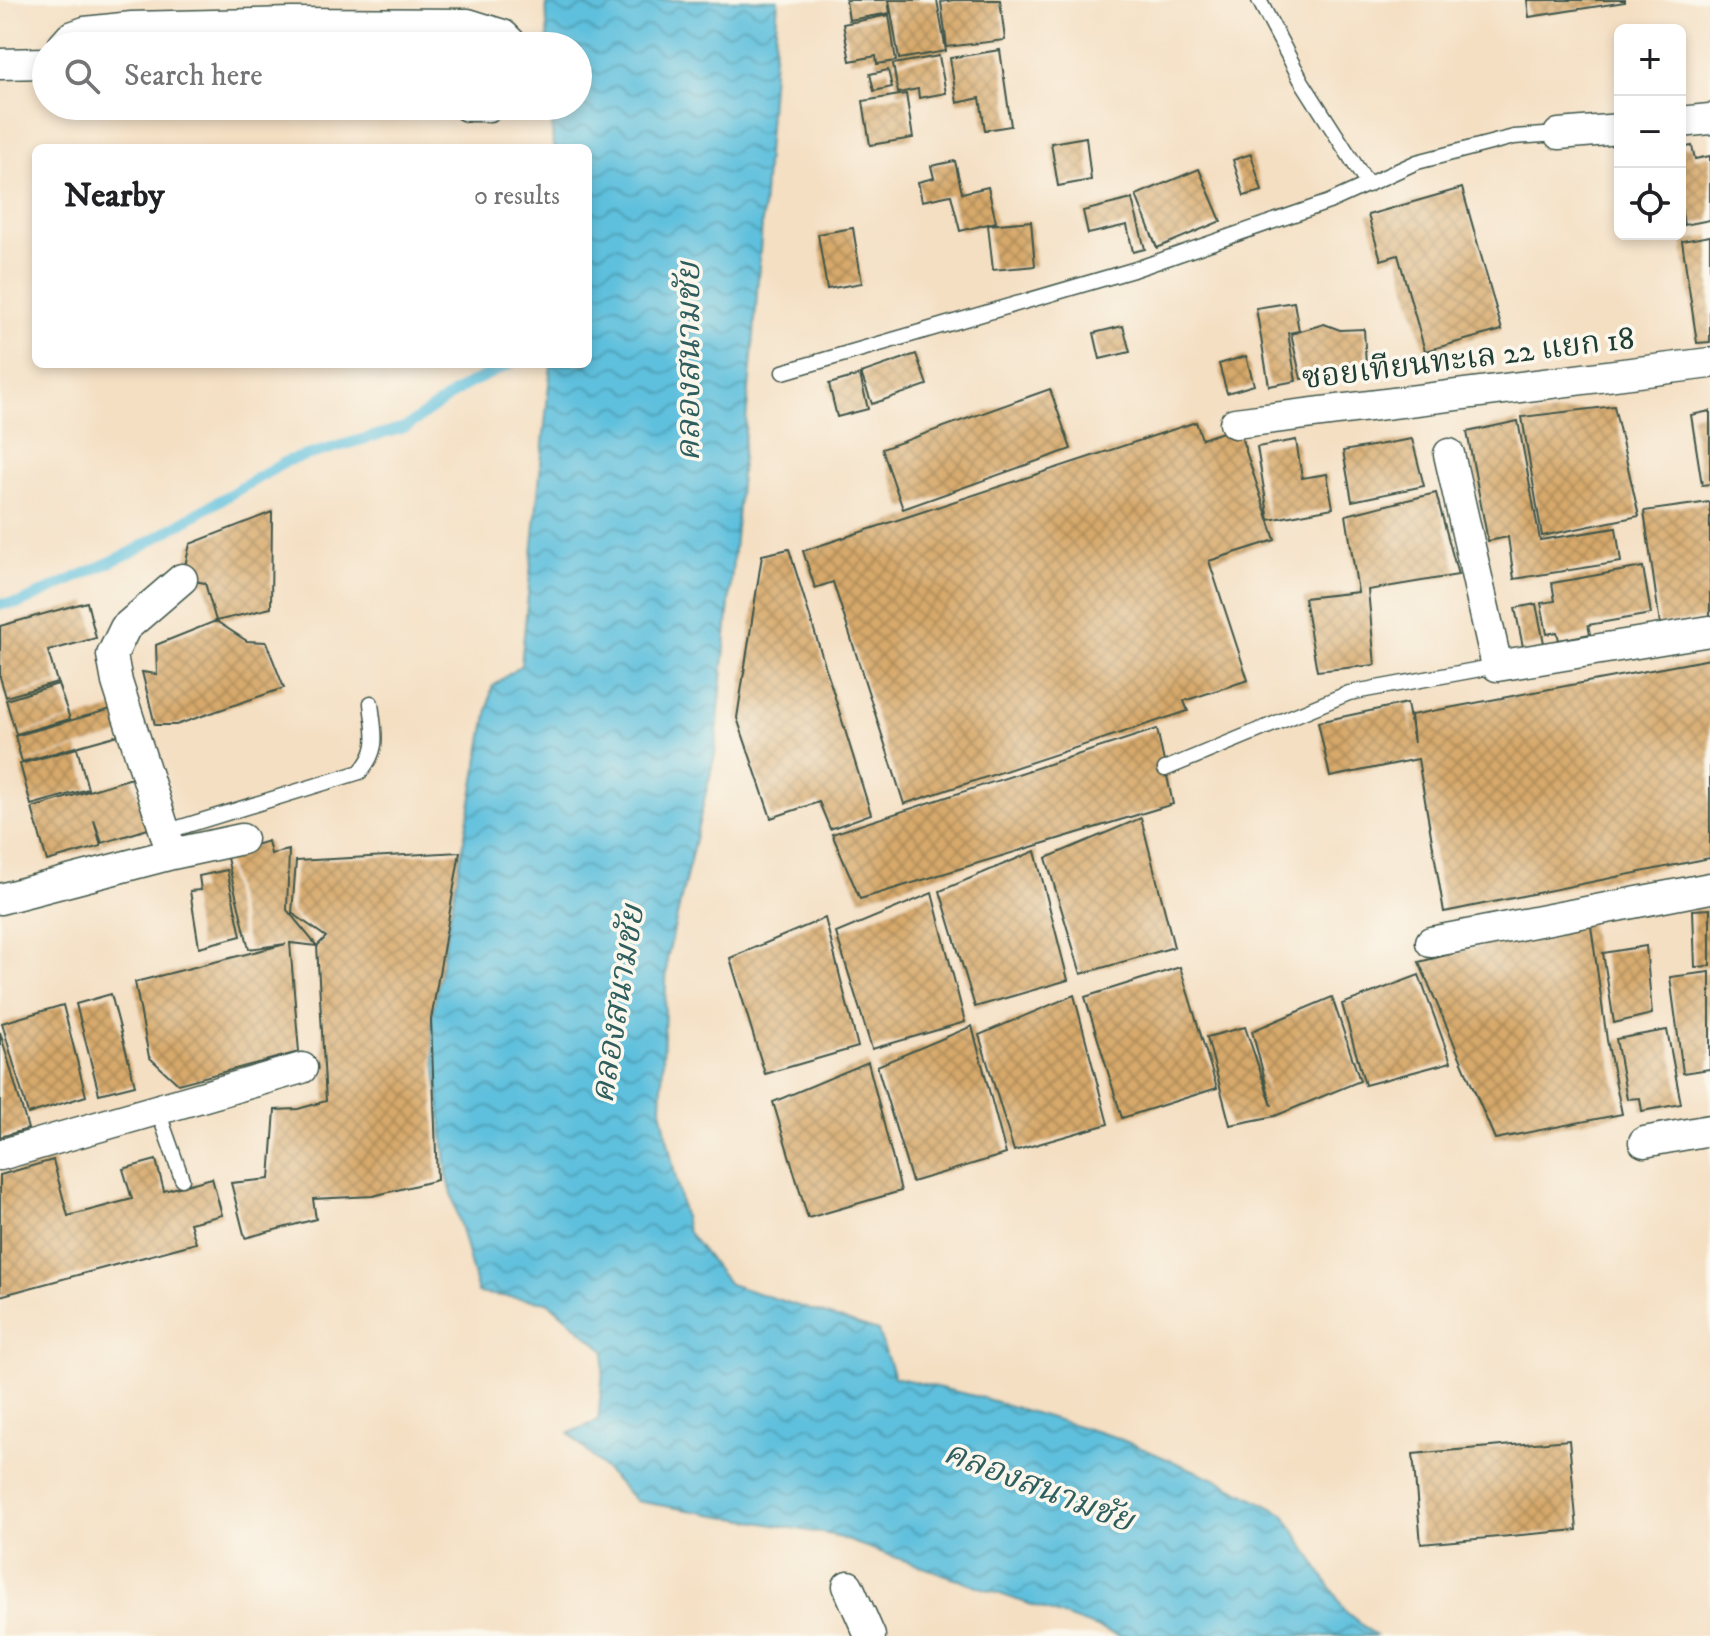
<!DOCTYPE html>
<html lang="en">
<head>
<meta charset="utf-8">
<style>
  body { margin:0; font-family:"IM FELL DW Pica","Noto Serif Thai",serif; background:#f6f6f6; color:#202124 }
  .controls { position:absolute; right:24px; top:24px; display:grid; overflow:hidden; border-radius:12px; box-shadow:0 4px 12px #0003 }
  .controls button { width:72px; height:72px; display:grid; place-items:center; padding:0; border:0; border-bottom:2px solid #e0e0e0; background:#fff; color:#202124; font:40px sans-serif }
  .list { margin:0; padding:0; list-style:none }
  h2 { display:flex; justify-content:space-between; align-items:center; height:104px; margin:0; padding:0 32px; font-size:34px }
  h2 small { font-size:26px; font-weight:400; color:#757577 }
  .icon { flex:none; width:44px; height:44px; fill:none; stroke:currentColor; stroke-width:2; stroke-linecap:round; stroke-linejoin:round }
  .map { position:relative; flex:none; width:1710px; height:1636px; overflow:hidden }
  .search { position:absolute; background:#fff; box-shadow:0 4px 12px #0003; left:32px; top:32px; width:560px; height:88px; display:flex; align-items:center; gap:20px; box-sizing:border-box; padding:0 28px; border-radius:44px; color:#757577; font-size:30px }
  .panel { position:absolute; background:#fff; box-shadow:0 4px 12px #0003; left:32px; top:144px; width:560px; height:224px; border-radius:12px }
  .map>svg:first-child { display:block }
  .water { fill:url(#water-waves); stroke:#3e7e88; stroke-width:2 }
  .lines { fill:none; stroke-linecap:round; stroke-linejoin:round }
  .stream { stroke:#5ec0dd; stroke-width:11 }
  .building { fill:url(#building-cross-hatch) }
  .lane-casing { stroke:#3f5549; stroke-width:17 }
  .street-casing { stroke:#3f5549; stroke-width:33 }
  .lane { stroke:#fff; stroke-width:14 }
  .street { stroke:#fff; stroke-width:30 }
  .labels { text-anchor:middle; stroke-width:7; stroke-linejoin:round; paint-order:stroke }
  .street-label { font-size:32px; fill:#1f3d34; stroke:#fbf7ec }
  .water-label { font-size:34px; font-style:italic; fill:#2f5e5e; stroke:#fbf7ec }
</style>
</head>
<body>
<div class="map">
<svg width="1710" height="1636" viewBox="0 0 1710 1636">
  <defs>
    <pattern id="water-waves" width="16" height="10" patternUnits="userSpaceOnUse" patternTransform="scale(2)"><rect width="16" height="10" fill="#5ec0dd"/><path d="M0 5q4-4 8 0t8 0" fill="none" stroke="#4d9db4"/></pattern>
    <pattern id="building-cross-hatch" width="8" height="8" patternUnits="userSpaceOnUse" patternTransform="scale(2)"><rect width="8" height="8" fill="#d7a96b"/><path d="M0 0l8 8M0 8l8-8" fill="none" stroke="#ae8b59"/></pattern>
  </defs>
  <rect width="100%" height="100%" fill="#fbf7ec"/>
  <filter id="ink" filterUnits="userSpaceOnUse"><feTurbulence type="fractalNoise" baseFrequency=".0125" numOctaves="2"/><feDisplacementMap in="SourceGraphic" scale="16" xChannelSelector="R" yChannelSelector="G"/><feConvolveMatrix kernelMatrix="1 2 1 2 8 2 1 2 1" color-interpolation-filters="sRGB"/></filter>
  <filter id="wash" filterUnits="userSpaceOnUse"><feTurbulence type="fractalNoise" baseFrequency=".006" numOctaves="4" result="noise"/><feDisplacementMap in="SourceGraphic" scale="32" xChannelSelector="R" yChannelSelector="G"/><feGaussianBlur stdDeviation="1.8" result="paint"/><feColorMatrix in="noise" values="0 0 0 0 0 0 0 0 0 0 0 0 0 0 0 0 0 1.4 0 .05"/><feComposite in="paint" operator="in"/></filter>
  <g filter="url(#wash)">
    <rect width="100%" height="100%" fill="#f4dfc3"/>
    <path class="water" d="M 546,0 L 778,0 L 754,335 L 715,754 L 667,959 L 661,1109 L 687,1231 L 729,1284 L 878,1331 L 894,1377 L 983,1398 L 1115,1437 L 1222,1482 L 1284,1514 L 1346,1612 L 1376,1636 L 1120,1636 L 832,1535 L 636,1501 L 569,1433 L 598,1421 L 605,1351 L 548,1302 L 478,1293 L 447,1175 L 431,1020 L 492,687 L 521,665 L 551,364 L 588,364 L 588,148 L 553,148 L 551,106 L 578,106 L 578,46 L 548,46 Z"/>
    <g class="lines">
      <path class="stream" d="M 0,604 L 20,603 L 130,553 L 287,461 L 406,427 L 466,385 L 510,364"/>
    </g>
    <g id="blocks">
      <path class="building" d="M 846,0 L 888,0 L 890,13 L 849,20 Z
        M 889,0 L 937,0 L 946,51 L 899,59 Z
        M 954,0 L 1000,0 L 1005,40 L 947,47 L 941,2 Z
        M 1527,0 L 1625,0 L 1625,2 L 1529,17 Z
        M 889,15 L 896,61 L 877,64 L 876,56 L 850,61 L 843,24 Z
        M 1000,50 L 1011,126 L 985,130 L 980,98 L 957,103 L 950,58 Z
        M 939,56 L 946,93 L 919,98 L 918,89 L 898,93 L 893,64 Z
        M 888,70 L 892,87 L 874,91 L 870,74 Z
        M 906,94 L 913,138 L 870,145 L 863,101 Z
        M 1086,137 L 1091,180 L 1058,186 L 1051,143 Z
        M 1692,146 L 1695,159 L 1710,156 L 1710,220 L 1684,225 L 1680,202 L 1680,148 Z
        M 1251,154 L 1262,191 L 1244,196 L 1233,160 Z
        M 955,161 L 962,193 L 988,187 L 996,222 L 960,231 L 951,195 L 922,201 L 918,182 L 934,178 L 931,166 Z
        M 1199,169 L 1221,221 L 1157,248 L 1136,195 Z
        M 1462,188 L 1502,330 L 1425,351 L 1398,255 L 1381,260 L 1368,215 Z
        M 1132,199 L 1145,249 L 1133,252 L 1127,225 L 1088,234 L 1083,211 Z
        M 1031,221 L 1035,266 L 993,270 L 988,225 Z
        M 853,228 L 862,283 L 827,289 L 818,234 Z
        M 1710,236 L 1710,342 L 1697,343 L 1682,241 Z
        M 1294,302 L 1299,331 L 1288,333 L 1296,381 L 1269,386 L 1256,308 Z
        M 1324,324 L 1340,330 L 1364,329 L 1366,366 L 1301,379 L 1291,334 Z
        M 1123,326 L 1130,352 L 1100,359 L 1094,333 Z
        M 916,354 L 927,385 L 872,404 L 861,373 Z
        M 1246,356 L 1254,385 L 1227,393 L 1219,364 Z
        M 860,375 L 868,409 L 837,417 L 829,384 Z
        M 1050,389 L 1071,449 L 903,509 L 882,449 Z
        M 1614,406 L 1639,516 L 1542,536 L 1522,417 Z
        M 1710,411 L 1710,484 L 1702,485 L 1691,415 Z
        M 1518,421 L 1540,540 L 1616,528 L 1621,562 L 1514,579 L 1508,537 L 1488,541 L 1467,432 Z
        M 1196,422 L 1202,439 L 1238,427 L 1275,540 L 1209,561 L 1248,680 L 1184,701 L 1188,711 L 904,804 L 833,582 L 815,588 L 803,551 Z
        M 1412,439 L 1424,486 L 1352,501 L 1343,451 Z
        M 1296,440 L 1302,478 L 1327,474 L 1333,508 L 1269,520 L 1257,447 Z
        M 1436,493 L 1458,575 L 1368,590 L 1375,665 L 1317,671 L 1304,598 L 1358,592 L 1346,515 Z
        M 1710,502 L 1710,618 L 1660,624 L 1644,511 Z
        M 272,512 L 271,608 L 216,621 L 247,641 L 266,642 L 284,688 L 176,725 L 155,725 L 142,672 L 157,674 L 156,645 L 216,621 L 205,583 L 182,579 L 190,544 Z
        M 789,549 L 871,814 L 830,829 L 819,802 L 771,818 L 737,718 L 762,555 Z
        M 1643,567 L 1651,614 L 1588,625 L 1590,634 L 1559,640 L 1557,632 L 1547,634 L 1541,603 L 1555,601 L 1552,583 Z
        M 87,602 L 96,638 L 48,651 L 57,682 L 6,697 L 0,677 L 0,626 Z
        M 1536,604 L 1544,643 L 1523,647 L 1515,608 Z
        M 1710,659 L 1710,858 L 1444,912 L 1418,759 L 1330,777 L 1318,722 L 1407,703 L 1414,743 L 1411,715 Z
        M 58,684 L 70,719 L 16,734 L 6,700 Z
        M 115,708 L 122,734 L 22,762 L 15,736 Z
        M 1157,729 L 1173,804 L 860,899 L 832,834 Z
        M 77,748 L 88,789 L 31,805 L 20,764 Z
        M 132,778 L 148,829 L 102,843 L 94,820 L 101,846 L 47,861 L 32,808 Z
        M 1141,818 L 1174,947 L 1081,974 L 1046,858 Z
        M 268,841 L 271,854 L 289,850 L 287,910 L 317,946 L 290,943 L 299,1052 L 178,1084 L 149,1057 L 135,982 L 286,944 L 249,949 L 226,854 Z
        M 1035,851 L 1068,980 L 975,1007 L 940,891 Z
        M 460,852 L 431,1020 L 437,1180 L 373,1196 L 313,1199 L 316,1219 L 245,1238 L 231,1183 L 270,1179 L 275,1110 L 298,1109 L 326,1101 L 317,946 L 326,937 L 292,913 L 296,861 Z
        M 227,870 L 241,936 L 199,947 L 190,891 L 201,890 L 199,876 Z
        M 932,893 L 965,1022 L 872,1049 L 836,933 Z
        M 1710,909 L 1710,966 L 1695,967 L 1693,910 Z
        M 825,918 L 858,1047 L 765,1074 L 730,958 Z
        M 1590,919 L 1607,1040 L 1622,1114 L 1495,1139 L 1419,962 Z
        M 1646,946 L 1652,1014 L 1614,1023 L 1603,953 Z
        M 1180,967 L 1217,1088 L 1122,1118 L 1085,997 Z
        M 1710,972 L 1710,1069 L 1683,1073 L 1670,977 Z
        M 1419,975 L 1451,1062 L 1365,1085 L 1342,1004 Z
        M 111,994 L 135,1085 L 99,1094 L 76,1004 Z
        M 1074,995 L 1108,1124 L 1014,1151 L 979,1035 Z
        M 1332,997 L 1360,1081 L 1275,1116 L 1230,1125 L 1207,1037 L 1245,1027 L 1272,1106 L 1252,1031 Z
        M 63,1005 L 86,1096 L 28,1114 L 2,1023 Z
        M 972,1026 L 1006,1154 L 912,1182 L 877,1066 Z
        M 1667,1030 L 1681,1104 L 1642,1111 L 1640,1098 L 1627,1099 L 1616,1039 Z
        M 0,1032 L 28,1129 L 0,1137 Z
        M 868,1062 L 901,1191 L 808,1218 L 773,1102 Z
        M 53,1160 L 68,1216 L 132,1199 L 123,1169 L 156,1160 L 164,1191 L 212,1178 L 222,1215 L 190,1223 L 196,1243 L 0,1296 L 0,1175 Z
        M 1569,1440 L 1577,1530 L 1421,1544 L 1413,1454 Z"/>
    </g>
  </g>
  <g filter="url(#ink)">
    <use href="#blocks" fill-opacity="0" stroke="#3f5549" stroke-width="2"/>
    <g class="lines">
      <defs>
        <path id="lane" d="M 1259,0 L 1301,80 L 1368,185
          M 783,372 L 1133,270 L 1329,202 L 1417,162 L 1514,137 L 1559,134
          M 1165,769 L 1349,693 L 1497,666
          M 165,832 L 360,772 C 381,748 374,733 371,703
          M 158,1111 L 182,1179"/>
        <path id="street" d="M 63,46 L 71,37 L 85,32 L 132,27 L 292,23 L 468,24 L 503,35 L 514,46
          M 0,64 L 46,63
          M 467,106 L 489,106
          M 1680,122 L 1710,119
          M 1559,134 L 1620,129
          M 1235,423 L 1710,363
          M 1449,454 L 1497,666 L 1710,631
          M 172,854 L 117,682 L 112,655 L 125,628 L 182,579
          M 0,899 L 172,854 L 242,839
          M 1431,942 L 1710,888
          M 1644,1142 L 1710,1130
          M 0,1155 L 302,1068
          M 848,1586 L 870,1636"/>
      </defs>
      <use href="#lane" class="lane-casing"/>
      <use href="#street" class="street-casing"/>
      <use href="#lane" class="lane"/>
      <use href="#street" class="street"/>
    </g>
  </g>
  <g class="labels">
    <g class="street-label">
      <text transform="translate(1468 357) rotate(-7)" y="11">ซอยเทียนทะเล 22 แยก 18</text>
    </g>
    <g class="water-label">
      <text transform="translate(687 362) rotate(-90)" y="12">คลองสนามชัย</text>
      <text transform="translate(616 1004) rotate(-81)" y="12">คลองสนามชัย</text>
      <text transform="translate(1039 1485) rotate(21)" y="12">คลองสนามชัย</text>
    </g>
  </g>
</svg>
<div class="controls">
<button>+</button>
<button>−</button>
<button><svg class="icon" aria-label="locate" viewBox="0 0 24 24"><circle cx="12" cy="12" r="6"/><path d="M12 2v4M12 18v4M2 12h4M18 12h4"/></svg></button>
</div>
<div class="search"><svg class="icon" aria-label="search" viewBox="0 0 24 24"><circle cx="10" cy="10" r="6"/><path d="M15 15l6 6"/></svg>Search here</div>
<section class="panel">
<h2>Nearby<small>0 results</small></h2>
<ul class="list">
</ul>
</section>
</div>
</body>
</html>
